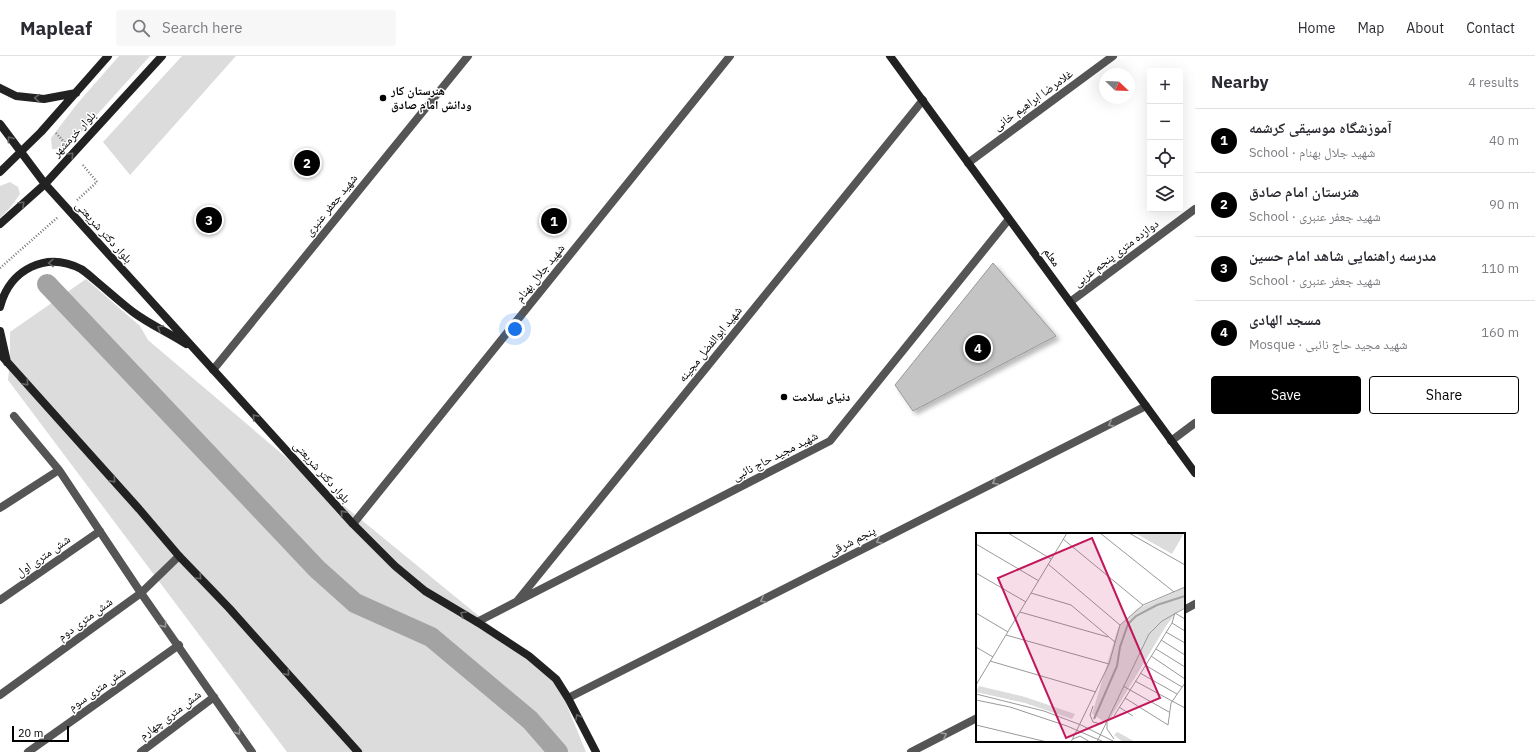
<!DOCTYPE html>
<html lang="en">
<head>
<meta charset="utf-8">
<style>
  body { margin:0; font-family:"IBM Plex Sans","Noto Naskh Arabic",sans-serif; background:#f7f7f7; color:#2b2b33 }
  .controls { position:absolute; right:12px; top:12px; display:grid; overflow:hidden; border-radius:4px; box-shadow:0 4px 16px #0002 }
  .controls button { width:36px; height:36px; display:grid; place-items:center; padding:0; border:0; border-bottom:1px solid #e1e1e2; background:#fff; color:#2b2b33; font:20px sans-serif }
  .compass { position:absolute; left:1099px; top:12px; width:36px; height:36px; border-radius:50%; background:#fff; box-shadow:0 4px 16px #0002; rotate:113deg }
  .scale { position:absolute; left:12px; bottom:10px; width:57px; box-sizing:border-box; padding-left:4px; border:2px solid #000; border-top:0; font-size:11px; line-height:14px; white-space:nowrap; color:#000; -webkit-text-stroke:3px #fff; paint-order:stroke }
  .you { position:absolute; left:515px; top:273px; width:14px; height:14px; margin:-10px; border:3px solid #fff; border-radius:50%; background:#1a73e8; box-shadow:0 0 0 6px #1a73e833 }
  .badge { display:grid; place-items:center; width:26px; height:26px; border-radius:50%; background:#000; color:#fff; font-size:13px; font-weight:700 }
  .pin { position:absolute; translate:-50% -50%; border:2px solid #fff; box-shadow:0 1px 4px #0006 }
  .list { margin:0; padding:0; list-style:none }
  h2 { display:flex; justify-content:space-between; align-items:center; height:52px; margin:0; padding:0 16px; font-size:17px }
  h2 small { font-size:13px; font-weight:400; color:#7c7c81 }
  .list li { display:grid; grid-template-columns:26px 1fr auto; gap:12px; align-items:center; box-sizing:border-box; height:64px; padding:0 16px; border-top:1px solid #e1e1e2 }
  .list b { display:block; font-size:15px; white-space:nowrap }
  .list p { margin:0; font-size:13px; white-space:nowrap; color:#7c7c81 }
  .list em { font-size:13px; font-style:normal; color:#7c7c81 }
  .actions { display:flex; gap:8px; padding:12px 16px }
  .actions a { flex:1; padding:9px 0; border:1px solid #000; border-radius:4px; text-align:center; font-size:14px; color:#000 }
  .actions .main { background:#000; color:#fff }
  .icon { flex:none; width:22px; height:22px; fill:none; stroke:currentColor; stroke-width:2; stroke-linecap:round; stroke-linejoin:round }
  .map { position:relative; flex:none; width:1195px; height:696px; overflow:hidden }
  header { display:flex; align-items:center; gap:24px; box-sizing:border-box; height:56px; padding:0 20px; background:#fff; border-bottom:1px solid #e1e1e2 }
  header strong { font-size:19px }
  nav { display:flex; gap:22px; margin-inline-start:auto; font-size:14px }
  .search { width:280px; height:36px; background:#f7f7f7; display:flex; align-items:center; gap:10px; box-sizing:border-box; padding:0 14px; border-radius:4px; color:#7c7c81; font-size:15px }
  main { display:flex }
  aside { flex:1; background:#fff }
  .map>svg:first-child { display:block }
  .green { fill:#dcdcdc }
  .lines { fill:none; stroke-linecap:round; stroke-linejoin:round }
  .canal { stroke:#a3a3a3; stroke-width:20 }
  .building { fill:#c4c4c4; stroke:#999; filter:url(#shadow) }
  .path { stroke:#777; stroke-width:2.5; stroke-dasharray:1 2; stroke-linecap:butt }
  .street { stroke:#555; stroke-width:8 }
  .secondary { stroke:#222; stroke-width:8 }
  .oneway { stroke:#646464 }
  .oneway2 { stroke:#999 }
  .poi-dot { fill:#000; stroke:#fff; stroke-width:1.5 }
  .labels { text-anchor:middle; stroke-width:3; stroke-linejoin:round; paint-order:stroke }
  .poi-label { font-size:12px; font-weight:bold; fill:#000; stroke:#fff; text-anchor:start }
  .street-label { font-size:12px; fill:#000; stroke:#fff }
  .inset-river { fill:none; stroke:#a3a3a3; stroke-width:2 }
  .inset-road { fill:none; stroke:#999; stroke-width:1 }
  .view { fill:#c2185b; fill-opacity:0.15; stroke:#c2185b; stroke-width:2 }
  .inset-edge { fill:none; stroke:#000; stroke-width:2 }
</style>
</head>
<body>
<header>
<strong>Mapleaf</strong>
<div class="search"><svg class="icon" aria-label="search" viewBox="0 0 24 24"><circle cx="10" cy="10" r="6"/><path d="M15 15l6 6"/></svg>Search here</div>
<nav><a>Home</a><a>Map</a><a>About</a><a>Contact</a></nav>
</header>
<main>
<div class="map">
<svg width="1195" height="696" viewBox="0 0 1195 696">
  <defs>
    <filter id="shadow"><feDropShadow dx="3.5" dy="3.5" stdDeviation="2" flood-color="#0004"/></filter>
  </defs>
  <rect width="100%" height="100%" fill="#fff"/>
  <path class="green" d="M 119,0 L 150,0 L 76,82 L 63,93 L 52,93 L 51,82 L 77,48 Z
    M 182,0 L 236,0 L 130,119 L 103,86 Z
    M 10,126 L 18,131 L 20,138 L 10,152 L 0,162 L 0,130 Z
    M 86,223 L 140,270 L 148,284 L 315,426 L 556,623 L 586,696 L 287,696 L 8,324 L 10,303 L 10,276 Z"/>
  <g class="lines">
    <path class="canal" d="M 47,228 L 317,513 L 355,547 L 431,581 L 530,664 L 558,696"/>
  </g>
  <path class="building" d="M 993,207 L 1056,280 L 913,355 L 895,329 Z"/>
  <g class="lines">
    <path class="path" d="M 56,77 L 65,87
      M 77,144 L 97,126 L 82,108
      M 0,212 L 58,161"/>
    <path class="street" d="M 968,107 L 1113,0
      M 1070,246 L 1195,153
      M 213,314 L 468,0
      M 14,360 L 59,414 L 141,537 L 252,696
      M 1171,385 L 1195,367
      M 0,452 L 59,414
      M 353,468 L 730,0
      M 0,544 L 100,475
      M 518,544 L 923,44
      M 1184,554 L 1195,548
      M 477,566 L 830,385 L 1009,163
      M 0,639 L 141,537 L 179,500
      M 568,642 L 1146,350
      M 28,696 L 179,589
      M 141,696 L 214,641
      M 911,696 L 977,662"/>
    <path class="secondary" d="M 890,0 L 1195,417
      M 0,32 L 16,40 L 44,43 L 76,37
      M 0,68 L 45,128 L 353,468 L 395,510 L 425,535 L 477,566 L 529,600 L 556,623 L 568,642 L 596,696
      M 0,116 L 41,76 L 108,0
      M 0,168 L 45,128 L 162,0
      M 0,251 C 10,213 46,195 81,213 C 86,216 91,221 96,225 C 108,235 120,246 133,256 C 149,268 169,277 186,288
      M 0,275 L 7,306
      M 0,298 L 139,453 L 179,500 L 229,552 L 358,696"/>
  </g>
  <defs><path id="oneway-chevron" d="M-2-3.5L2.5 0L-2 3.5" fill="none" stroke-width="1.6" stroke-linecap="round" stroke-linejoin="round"/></defs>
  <g class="oneway">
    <use href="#oneway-chevron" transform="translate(37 42) rotate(-176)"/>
    <use href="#oneway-chevron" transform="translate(10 83) rotate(-126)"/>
    <use href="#oneway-chevron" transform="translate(71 99) rotate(-47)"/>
    <use href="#oneway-chevron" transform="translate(22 148) rotate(-43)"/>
    <use href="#oneway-chevron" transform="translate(51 207) rotate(179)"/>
    <use href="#oneway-chevron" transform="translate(160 272) rotate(-149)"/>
    <use href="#oneway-chevron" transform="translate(26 327) rotate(48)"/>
    <use href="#oneway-chevron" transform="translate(255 361) rotate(-132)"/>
    <use href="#oneway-chevron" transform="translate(113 424) rotate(48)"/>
    <use href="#oneway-chevron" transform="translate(343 457) rotate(-132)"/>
    <use href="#oneway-chevron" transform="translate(199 521) rotate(47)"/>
    <use href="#oneway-chevron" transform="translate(463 558) rotate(-149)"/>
    <use href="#oneway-chevron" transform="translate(287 617) rotate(48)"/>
    <use href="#oneway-chevron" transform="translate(578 661) rotate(-118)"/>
  </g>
  <g class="oneway2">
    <use href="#oneway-chevron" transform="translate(1111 368) rotate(153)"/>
    <use href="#oneway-chevron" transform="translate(995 426) rotate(153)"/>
    <use href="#oneway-chevron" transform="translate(879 485) rotate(153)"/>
    <use href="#oneway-chevron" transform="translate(763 544) rotate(153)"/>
    <use href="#oneway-chevron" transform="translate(164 569) rotate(54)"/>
    <use href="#oneway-chevron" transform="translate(238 676) rotate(55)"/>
    <use href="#oneway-chevron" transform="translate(944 679) rotate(-28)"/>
  </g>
  <g class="poi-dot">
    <circle cx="383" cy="42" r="4"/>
    <circle cx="784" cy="341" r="4"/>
  </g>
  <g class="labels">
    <g class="poi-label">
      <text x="391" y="39">هنرستان کار<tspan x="391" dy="14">ودانش امام صادق</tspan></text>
      <text x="792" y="345">دنیای سلامت</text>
    </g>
    <g class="street-label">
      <text transform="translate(1033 44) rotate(-36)" y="4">غلامرضا ابراهیم خانی</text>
      <text transform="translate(74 78) rotate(-47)" y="4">بلوار خرمشهر</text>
      <text transform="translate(331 149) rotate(-51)" y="4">شهید جعفر عنبری</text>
      <text transform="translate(104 176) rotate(48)" y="4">بلوار دکتر شریعتی</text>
      <text transform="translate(1116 197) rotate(-37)" y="4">دوازده متری پنجم غربی</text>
      <text transform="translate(1052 201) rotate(54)" y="4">معلم</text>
      <text transform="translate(540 217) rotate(-51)" y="4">شهید جلال بهنام</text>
      <text transform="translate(710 288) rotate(-51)" y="4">شهید ابوالفضل مجینه</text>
      <text transform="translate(775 400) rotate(-27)" y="4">شهید مجید حاج نائبی</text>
      <text transform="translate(322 416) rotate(48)" y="4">بلوار دکتر شریعتی</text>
      <text transform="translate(852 485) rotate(-27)" y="4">پنجم شرقی</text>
      <text transform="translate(43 500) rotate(-35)" y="4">شش متری اول</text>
      <text transform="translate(85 563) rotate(-36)" y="4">شش متری دوم</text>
      <text transform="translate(97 633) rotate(-35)" y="4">شش متری سوم</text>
      <text transform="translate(170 659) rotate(-37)" y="4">شش متری چهارم</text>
    </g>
  </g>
  <g transform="translate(976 477)">
    <rect width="209" height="209" fill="#fff"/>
    <path d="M 159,0 L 208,0 L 196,21 ZM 209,54 L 209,74 L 200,80 L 190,93 L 134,186 L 127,188 L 116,181 L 142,95 L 161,76 ZM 3,153 L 49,164 L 99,181 L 96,186 L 49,170 L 0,159 ZM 141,199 L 147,202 L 159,209 L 147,209 L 138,202 Z" fill="#dcdcdc"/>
    <path class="inset-river" d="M 118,186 L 141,133 L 144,114 L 152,91 L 160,83 L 181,72 L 209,63"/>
    <path class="inset-road" d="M 32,0 L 75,26M 124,0 L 198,59M 153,0 L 209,32M 87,6 L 167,72M 0,11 L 63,48M 72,31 L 144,92M 0,40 L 50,69M 55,60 L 95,72 L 139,109M 44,79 L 132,104M 0,80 L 32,99M 196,90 L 209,98M 190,99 L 209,110M 30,102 L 133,131M 185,107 L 209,122M 0,114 L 17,124M 180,116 L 209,134M 175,123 L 209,146M 14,128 L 120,159M 169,132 L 206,154M 164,140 L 201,161M 159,148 L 209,175M 0,152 L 91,0M 147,153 L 193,179M 0,161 L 68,178 L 105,192 L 139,209M 149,165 L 192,192 L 195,170 L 209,150M 0,167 L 34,174 L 91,193 L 128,209M 117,173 L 114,182 L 117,189 L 125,191 L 131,187M 143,174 L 157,183M 138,183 L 196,90 L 199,80 L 209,86M 131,189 L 131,196 L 138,206M 0,192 L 71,209M 97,206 L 104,203 L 114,209M 95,209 L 133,131 L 144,92 L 167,72 L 209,54M 121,209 L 173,101 L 186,88 L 209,75"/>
    <path class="view" d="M 116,5 L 184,165 L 90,205 L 22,45 Z"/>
    <rect width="209" height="209" class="inset-edge"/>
  </g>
</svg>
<div class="controls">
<button>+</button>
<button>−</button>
<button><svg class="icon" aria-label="locate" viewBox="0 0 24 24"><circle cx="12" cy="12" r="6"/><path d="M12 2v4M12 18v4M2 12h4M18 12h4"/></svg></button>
<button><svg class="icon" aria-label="layers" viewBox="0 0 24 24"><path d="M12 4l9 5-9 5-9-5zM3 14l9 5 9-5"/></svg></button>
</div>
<svg class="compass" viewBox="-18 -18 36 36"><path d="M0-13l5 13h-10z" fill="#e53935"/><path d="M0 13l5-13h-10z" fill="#7c7c81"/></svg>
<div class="scale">20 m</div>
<div class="you"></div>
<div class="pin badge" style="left:554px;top:165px">1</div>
<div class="pin badge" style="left:307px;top:107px">2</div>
<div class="pin badge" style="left:209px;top:164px">3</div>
<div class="pin badge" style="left:978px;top:292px">4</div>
</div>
<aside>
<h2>Nearby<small>4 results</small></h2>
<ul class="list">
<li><span class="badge">1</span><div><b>آموزشگاه موسیقی کرشمه</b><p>School · شهید جلال بهنام</p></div><em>40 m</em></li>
<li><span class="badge">2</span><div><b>هنرستان امام صادق</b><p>School · شهید جعفر عنبری</p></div><em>90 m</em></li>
<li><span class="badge">3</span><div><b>مدرسه راهنمایی شاهد امام حسین</b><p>School · شهید جعفر عنبری</p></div><em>110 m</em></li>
<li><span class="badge">4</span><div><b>مسجد الهادی</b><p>Mosque · شهید مجید حاج نائبی</p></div><em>160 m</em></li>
</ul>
<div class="actions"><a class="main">Save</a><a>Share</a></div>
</aside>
</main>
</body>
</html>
